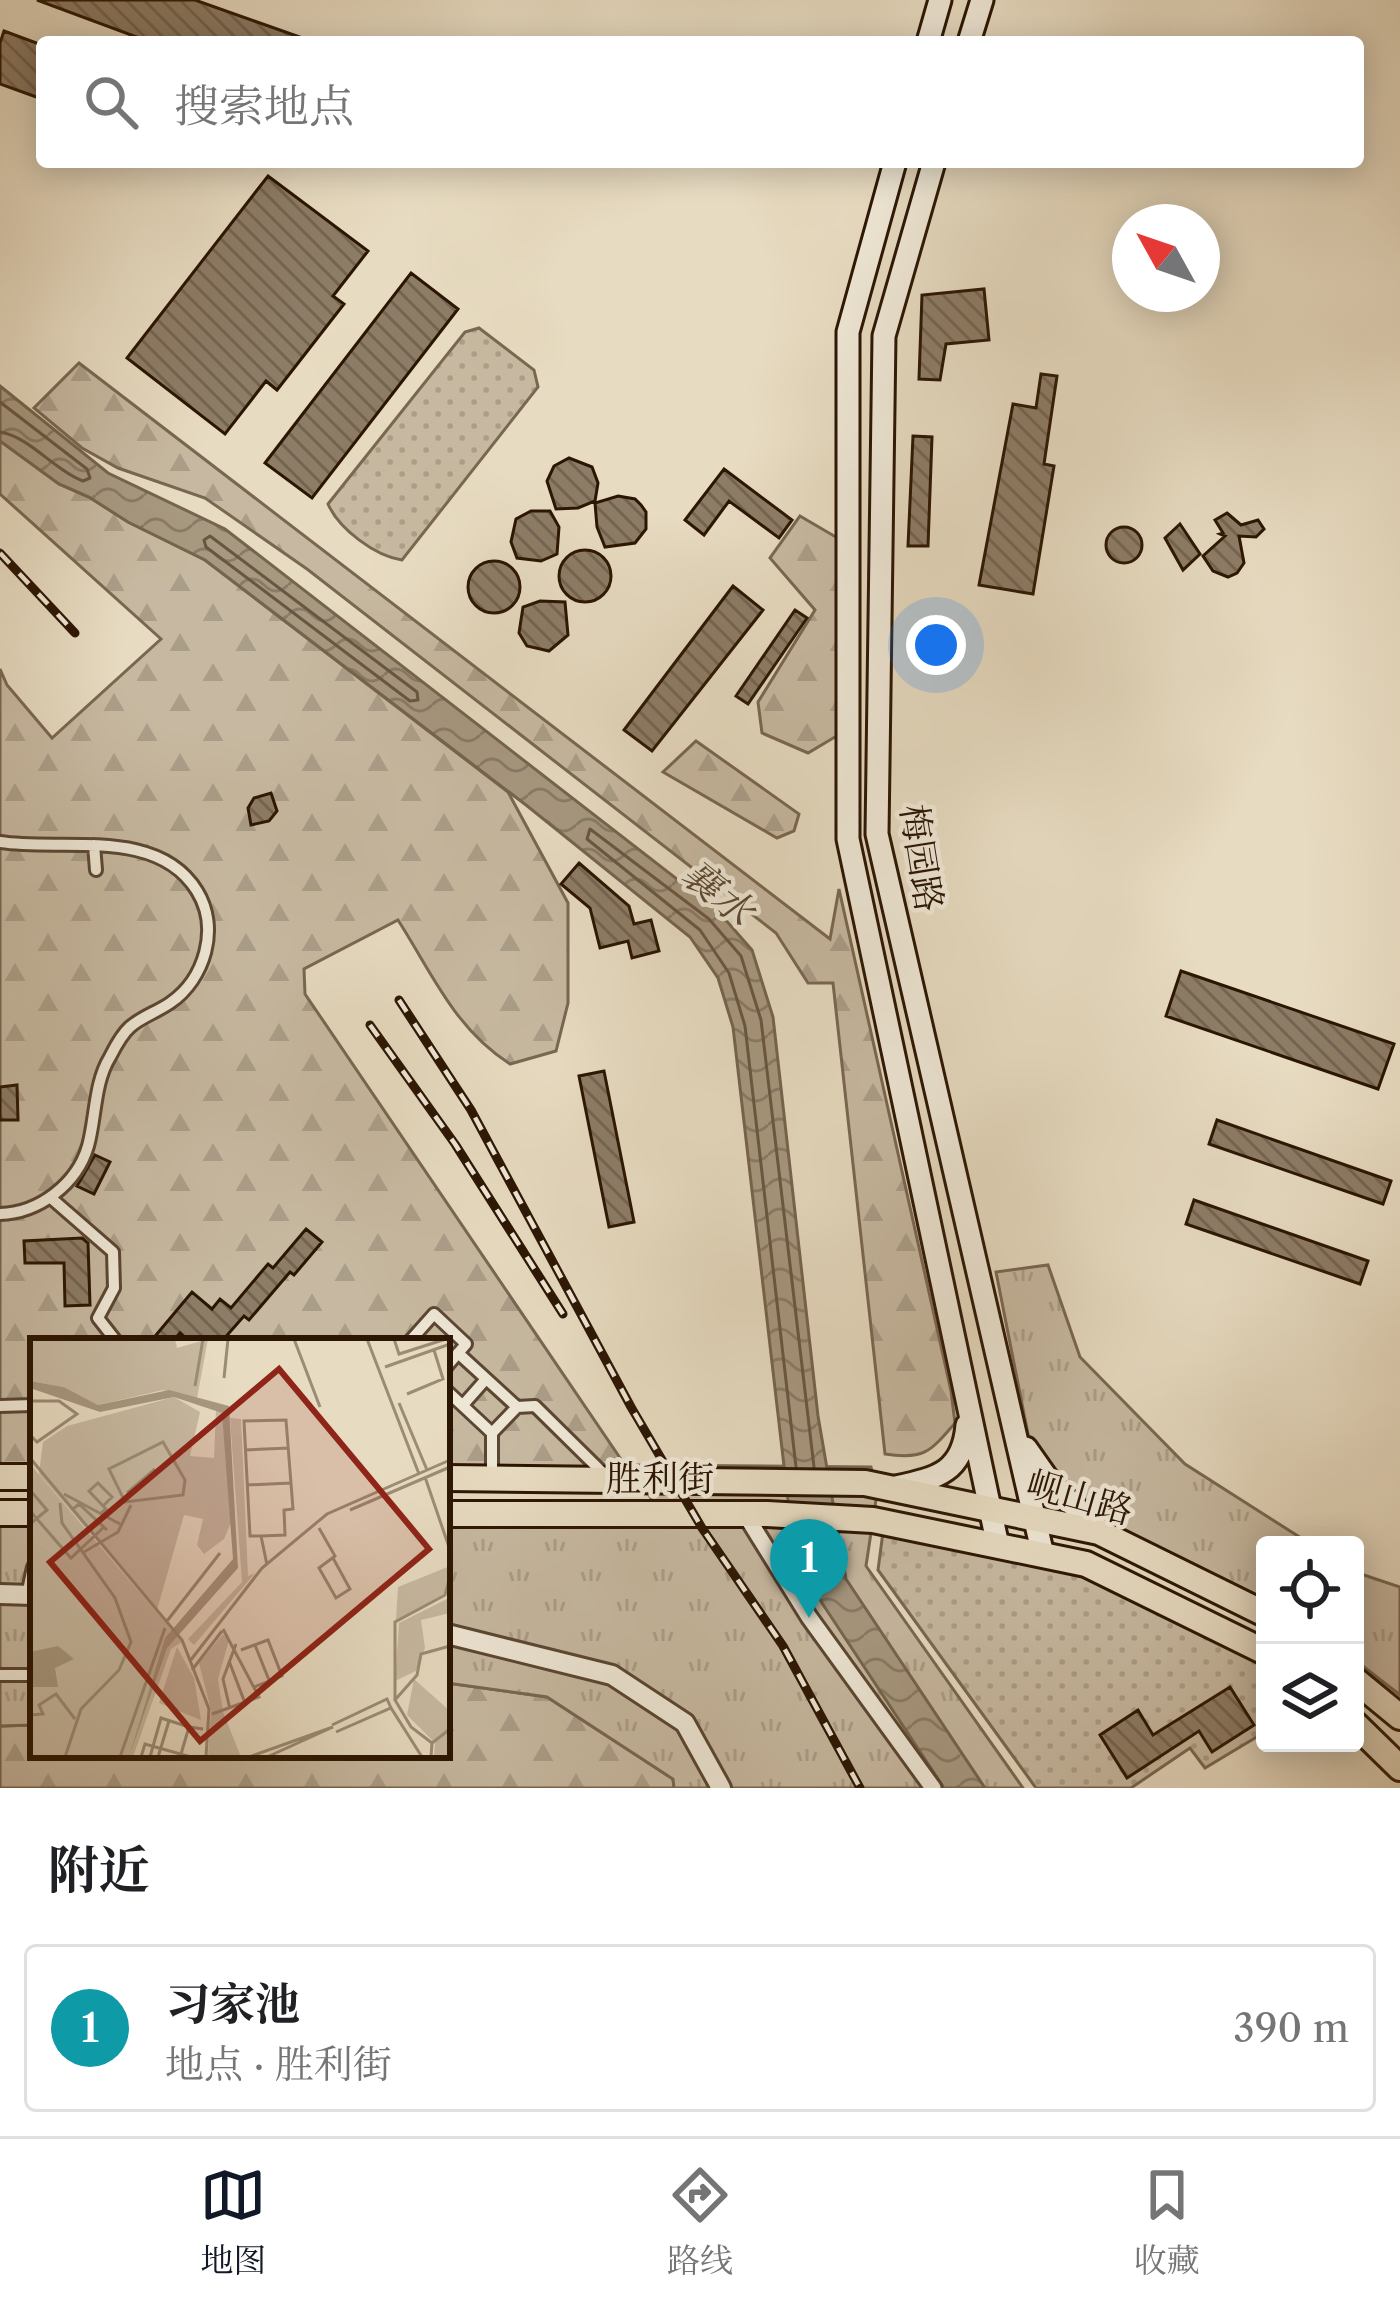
<!DOCTYPE html>
<html lang="zh">
<head>
<meta charset="utf-8">
<style>
  body { margin:0; font-family:"Libre Caslon Text","Noto Serif SC",serif; background:#f2f2f2; color:#202124 }
  .controls { position:absolute; right:36px; bottom:36px; display:grid; overflow:hidden; border-radius:12px; box-shadow:0 6px 30px #0003 }
  .controls button { width:108px; height:108px; display:grid; place-items:center; padding:0; border:0; border-bottom:3px solid #e0e0e0; background:#fff; color:#202124; font:60px sans-serif }
  .compass { position:absolute; left:1112px; top:204px; width:108px; height:108px; border-radius:50%; background:#fff; box-shadow:0 6px 30px #0003; rotate:310deg }
  .you { position:absolute; left:936px; top:645px; width:42px; height:42px; margin:-30px; border:9px solid #fff; border-radius:50%; background:#1a73e8; box-shadow:0 0 0 18px #1a73e833 }
  .badge { display:grid; place-items:center; width:78px; height:78px; border-radius:50%; background:#111827; color:#fff; font-size:39px; font-weight:700 }
  .pin { position:absolute; translate:-50% -99px; filter:drop-shadow(0 3px 6px #0008) }
  .pin::after { content:''; position:absolute; top:63px; width:42px; height:36px; background:inherit; clip-path:polygon(0 0,100% 0,50% 100%) }
  .list { margin:0; padding:0; list-style:none }
  h2 { display:flex; justify-content:space-between; align-items:center; height:156px; margin:0; padding:0 48px; font-size:51px }
  h2 small { font-size:39px; font-weight:400; color:#757577 }
  .list li { display:grid; grid-template-columns:78px 1fr auto; gap:36px; align-items:center; box-sizing:border-box; height:168px; margin:0 24px 24px; padding:0 24px; border:3px solid #e0e0e0; border-radius:12px }
  .list b { display:block; font-size:45px; white-space:nowrap }
  .list p { margin:0; font-size:39px; white-space:nowrap; color:#757577 }
  .list em { font-size:39px; font-style:normal; color:#757577 }
  .icon { flex:none; width:66px; height:66px; fill:none; stroke:currentColor; stroke-width:2; stroke-linecap:round; stroke-linejoin:round }
  .map { position:relative; flex:none; width:1400px; height:1788px; overflow:hidden }
  .search { position:absolute; background:#fff; box-shadow:0 6px 30px #0003; left:36px; right:36px; top:36px; height:132px; display:flex; align-items:center; gap:30px; box-sizing:border-box; padding:0 42px; border-radius:12px; color:#757577; font-size:45px }
  .sheet { height:348px; background:#fff }
  nav { display:flex; justify-content:space-around; align-items:center; box-sizing:border-box; height:168px; border-top:3px solid #e0e0e0; background:#fff; font-size:33px; color:#757577 }
  nav a { display:grid; justify-items:center; gap:6px }
  nav .on { color:#111827 }
  .map>svg:first-child { display:block }
  .grass { fill:url(#grass-dots); stroke:#796752; stroke-width:3 }
  .forest { fill:url(#forest-firs); stroke:#796752; stroke-width:3 }
  .park { fill:url(#park-tufts); stroke:#796752; stroke-width:3 }
  .water { fill:url(#water-waves); stroke:#75644e; stroke-width:3 }
  .lines { fill:none; stroke-linecap:round; stroke-linejoin:round }
  .shore { stroke:#695642; stroke-width:3 }
  .building { fill:url(#building-back-hatch); stroke:#2b1503; stroke-width:3 }
  .pedestrian-casing { stroke:#5a4632; stroke-width:16 }
  .minor-casing { stroke:#5a4632; stroke-width:21 }
  .tertiary-casing { stroke:#5a4632; stroke-width:24 }
  .secondary-casing { stroke:#2b1503; stroke-width:27 }
  .trunk-casing { stroke:#2b1503; stroke-width:30 }
  .pedestrian { stroke:#efe8d7; stroke-width:10 }
  .minor { stroke:#efe8d7; stroke-width:15 }
  .tertiary { stroke:#efe8d7; stroke-width:18 }
  .secondary { stroke:#efe8d7; stroke-width:21 }
  .trunk { stroke:#e7dbc1; stroke-width:24 }
  .rail-casing { stroke:#2b1503; stroke-width:9 }
  .rail { stroke:#efe8d7; stroke-width:4.5; stroke-dasharray:14; stroke-linecap:butt }
  .labels { text-anchor:middle; stroke-width:9; stroke-linejoin:round; paint-order:stroke }
  .street-label { font-size:36px; fill:#2b1503; stroke:#efe8d7 }
  .water-label { font-size:39px; font-style:italic; fill:#5d4935; stroke:#efe8d7 }
  .inset-road { fill:none; stroke:#9c8c75; stroke-width:3 }
  .view { fill:#8f2418; fill-opacity:0.15; stroke:#8f2418; stroke-width:6 }
  .inset-edge { fill:none; stroke:#2b1503; stroke-width:6 }
</style>
</head>
<body>
<div class="map">
<svg width="1400" height="1788" viewBox="0 0 1400 1788">
  <defs>
    <pattern id="grass-dots" width="8" height="8" patternUnits="userSpaceOnUse" patternTransform="scale(3)"><rect width="8" height="8" fill="#c7b9a1"/><path d="M2 2h.1M6 6h.1" fill="none" stroke="#ab9e89" stroke-width="1.8" stroke-linecap="round"/></pattern>
    <pattern id="forest-firs" width="22" height="20" patternUnits="userSpaceOnUse" patternTransform="scale(3)"><rect width="22" height="20" fill="#c7b9a1"/><path d="M5 1l3.5 6h-7zM16 11l3.5 6h-7z" fill="#ab9e89"/></pattern>
    <pattern id="park-tufts" width="24" height="20" patternUnits="userSpaceOnUse" patternTransform="scale(3)"><rect width="24" height="20" fill="#c7b9a1"/><path d="M3 7l-1-3M5 7V3M7 7l1-3M15 17l-1-3M17 17v-4M19 17l1-3" fill="none" stroke="#ab9e89"/></pattern>
    <pattern id="water-waves" width="16" height="10" patternUnits="userSpaceOnUse" patternTransform="scale(3)"><rect width="16" height="10" fill="#a79880"/><path d="M0 5q4-4 8 0t8 0" fill="none" stroke="#887b67"/></pattern>
    <pattern id="building-back-hatch" width="6" height="6" patternUnits="userSpaceOnUse" patternTransform="scale(3)"><rect width="6" height="6" fill="#8d7c66"/><path d="M-1 5l2 2M0 0l6 6M5-1l2 2" fill="none" stroke="#736452"/></pattern>
  </defs>
  <rect width="100%" height="100%" fill="#e7dbc1"/>
  <filter id="stains"><feTurbulence type="fractalNoise" baseFrequency=".00167" numOctaves="4"/><feColorMatrix values="0 0 0 0 .2 0 0 0 0 .09 0 0 0 0 .02 0 0 0 .5 -.17"/></filter>
  <radialGradient id="worn" r=".72"><stop offset=".6" stop-color="#630" stop-opacity="0"/><stop offset="1" stop-color="#630" stop-opacity=".3"/></radialGradient>
  <path class="grass" d="M 479,328 L 534,370 L 538,387 L 402,560 C 375,556 339,529 328,504 L 465,332 Z
    M 883,1532 L 1087,1573 L 1188,1622 L 1265,1667 L 1265,1732 L 1205,1768 L 1190,1748 L 1131,1788 L 1036,1788 L 878,1570 Z"/>
  <path class="forest" d="M 79,363 L 830,939 L 839,889 L 951,1391 L 955,1423 C 930,1452 924,1460 885,1454 L 833,983 L 808,983 L 776,933 L 307,569 L 205,498 L 118,468 L 82,448 L 34,408 Z
    M 0,441 L 59,484 L 89,497 L 128,522 L 205,560 L 508,792 L 568,903 L 568,1003 L 556,1051 L 510,1064 C 454,1028 432,973 398,920 L 304,969 L 305,994 L 635,1480 L 447,1478 L 447,1341 L 33,1341 L 33,1477 L 0,1477 L 0,669 L 7,685 L 52,738 L 161,639 L 0,494 Z
    M 800,516 L 841,540 L 840,734 L 808,753 L 762,733 L 758,702 L 815,610 L 770,558 Z
    M 696,741 L 799,814 L 794,831 L 777,838 L 663,772 Z
    M 447,1683 L 547,1697 L 673,1779 L 674,1788 L 0,1788 L 0,1726 L 33,1725 L 33,1755 L 447,1755 Z"/>
  <path class="park" d="M 1048,1265 L 1080,1357 L 1185,1464 L 1312,1545 L 1265,1545 L 1265,1602 L 1040,1495 L 996,1272 Z
    M 633,1465 L 871,1467 L 877,1493 L 866,1566 L 1023,1788 L 674,1788 L 673,1779 L 547,1697 L 447,1683 L 447,1514 L 649,1514 L 667,1528 Z
    M 0,1513 L 33,1513 L 33,1725 L 0,1726 Z
    M 1355,1572 L 1400,1587 L 1400,1695 L 1355,1660 Z"/>
  <path class="water" d="M 0,386 L 108,473 L 225,529 L 717,910 L 752,950 L 773,1017 L 818,1416 L 846,1579 L 985,1788 L 944,1788 L 822,1603 L 794,1552 L 733,1027 L 718,978 L 690,937 L 526,805 L 205,560 L 128,522 L 89,497 L 59,484 L 0,441 Z"/>
  <g class="lines">
    <path class="shore" d="M 0,402 L 87,469 L 90,478 L 83,481 C 54,470 30,437 0,432
      M 210,536 L 417,692 L 418,700 L 410,701 L 206,547 L 204,540 Z
      M 796,1467 L 745,1026 L 729,973 L 700,930 L 587,839 L 590,829 L 709,919 L 741,956 L 761,1020 L 814,1467"/>
  </g>
  <path class="building" d="M 37,0 L 195,0 L 308,40 L 150,42 Z
    M 4,31 L 42,45 L 42,99 L 0,84 L 0,43 Z
    M 268,176 L 368,251 L 333,296 L 344,304 L 277,390 L 266,381 L 225,434 L 127,358 Z
    M 411,273 L 458,309 L 312,498 L 265,463 Z
    M 984,289 L 989,340 L 946,344 L 940,380 L 919,379 L 922,295 Z
    M 1041,374 L 1057,376 L 1044,464 L 1054,466 L 1033,594 L 979,585 L 1013,404 L 1036,408 Z
    M 913,436 L 932,437 L 928,546 L 908,546 Z
    M 569,458 L 592,467 L 598,483 L 595,501 L 578,508 L 556,509 L 547,481 L 554,466 Z
    M 724,469 L 792,520 L 779,538 L 729,501 L 704,535 L 685,520 Z
    M 618,496 L 635,499 L 641,505 L 646,512 L 646,529 L 635,543 L 605,547 L 597,527 L 595,503 Z
    M 531,511 L 550,511 L 559,527 L 557,554 L 541,561 L 517,558 L 511,542 L 516,519 Z
    M 1227,513 L 1241,525 L 1258,520 L 1264,529 L 1256,537 L 1239,536 L 1244,563 L 1237,573 L 1228,577 L 1213,571 L 1203,556 L 1225,536 L 1220,534 L 1223,533 L 1215,520 Z
    M 1180,524 L 1200,554 L 1183,570 L 1165,538 Z
    M1106 545a18 18 0 1 1 36 0a18 18 0 1 1-36 0Z
    M559 576a26 26 0 1 1 52 0a26 26 0 1 1-52 0Z
    M468 587a26 26 0 1 1 52 0a26 26 0 1 1-52 0Z
    M 733,586 L 763,610 L 652,751 L 624,730 Z
    M 540,601 L 565,602 L 568,635 L 549,651 L 527,646 L 519,633 L 523,607 Z
    M 795,610 L 807,618 L 748,704 L 736,696 Z
    M 271,793 L 277,811 L 269,821 L 251,825 L 248,808 L 254,798 Z
    M 579,863 L 629,906 L 634,924 L 651,920 L 659,951 L 632,958 L 628,941 L 600,948 L 590,908 L 561,884 Z
    M 1181,971 L 1394,1044 L 1378,1089 L 1166,1016 Z
    M 604,1071 L 634,1222 L 609,1227 L 579,1076 Z
    M 17,1085 L 18,1120 L 0,1120 L 0,1087 Z
    M 1217,1120 L 1391,1181 L 1383,1204 L 1209,1144 Z
    M 95,1155 L 110,1162 L 94,1194 L 77,1186 Z
    M 1194,1200 L 1368,1261 L 1360,1284 L 1186,1224 Z
    M 306,1229 L 322,1242 L 294,1275 L 290,1272 L 249,1320 L 244,1316 L 222,1341 L 189,1341 L 180,1333 L 173,1341 L 151,1341 L 192,1292 L 212,1309 L 220,1299 L 231,1308 L 268,1264 L 273,1268 Z
    M 82,1238 L 88,1243 L 90,1305 L 65,1306 L 64,1263 L 25,1263 L 24,1241 Z
    M 1230,1687 L 1254,1725 L 1212,1752 L 1199,1731 L 1127,1778 L 1100,1735 L 1138,1710 L 1153,1735 Z"/>
  <g class="lines">
    <defs>
      <path id="pedestrian" d="M 0,842 C 61,852 157,826 197,891 C 220,928 205,979 170,1003 C 157,1012 141,1017 130,1027 C 122,1034 115,1047 110,1057 C 94,1083 96,1117 88,1146 C 77,1184 39,1213 0,1214
        M 94,845 L 96,870
        M 51,1198 L 113,1252 L 114,1288 L 98,1318 L 116,1341
        M 410,1341 L 434,1314 L 466,1344 L 447,1366
        M 458,1353 L 517,1407
        M 447,1391 L 492,1433
        M 463,1405 L 486,1379
        M 0,1406 L 33,1405
        M 492,1475 L 492,1433 L 517,1407 L 535,1406 L 607,1477
        M 33,1567 L 29,1586 L 33,1587
        M 0,1675 L 33,1675"/>
      <path id="minor" d="M 745,1514 L 809,1617 L 933,1788"/>
      <path id="tertiary" d="M 0,1594 L 33,1595
        M 447,1634 L 612,1675 L 685,1723 L 721,1788"/>
      <path id="secondary" d="M 928,42 L 940,0
        M 969,42 L 982,0
        M 895,162 L 848,332 L 848,839 L 998,1546
        M 934,162 L 884,336 L 877,834 L 1043,1555
        M 1026,1448 L 1052,1485 L 1106,1536
        M 896,1487 C 938,1478 963,1472 967,1425"/>
      <path id="trunk" d="M 0,1477 L 33,1477
        M 447,1478 L 865,1483 L 1099,1532 L 1265,1614
        M 0,1513 L 33,1513
        M 447,1514 L 767,1514 L 873,1520 L 1086,1564 L 1265,1652
        M 1355,1680 L 1400,1717
        M 1355,1724 L 1400,1768"/>
    </defs>
    <use href="#pedestrian" class="pedestrian-casing"/>
    <use href="#minor" class="minor-casing"/>
    <use href="#tertiary" class="tertiary-casing"/>
    <use href="#secondary" class="secondary-casing"/>
    <use href="#trunk" class="trunk-casing"/>
    <use href="#pedestrian" class="pedestrian"/>
    <use href="#minor" class="minor"/>
    <use href="#tertiary" class="tertiary"/>
    <use href="#secondary" class="secondary"/>
    <use href="#trunk" class="trunk"/>
    <defs>
      <path id="rail" d="M 0,553 L 75,633
        M 399,1000 L 471,1110 L 631,1407 L 702,1528 L 783,1646 L 860,1788
        M 370,1025 L 455,1144 L 563,1314"/>
    </defs>
    <use href="#rail" class="rail-casing"/>
    <use href="#rail" class="rail"/>
  </g>
  <g class="labels">
    <g class="street-label">
      <text transform="translate(922 858) rotate(81)" y="13">梅园路</text>
      <text x="660" y="1491">胜利街</text>
      <text transform="translate(1080 1497) rotate(16)" y="13">岘山路</text>
    </g>
    <g class="water-label">
      <text transform="translate(718 892) rotate(39)" y="14">襄水</text>
    </g>
  </g>
  <g transform="translate(30 1338)">
    <rect width="420" height="420" fill="#e7dbc1"/>
    <path d="M 147,309 L 164,340 L 171,382 L 129,365 Z" fill="#c7b9a1"/>
    <path d="M 144,59 L 170,74 L 160,118 L 184,120 L 186,71 L 192,75 L 202,182 L 194,201 L 174,216 L 167,207 L 173,181 L 154,177 L 127,272 L 9,136 L 13,104 L 37,88 ZM 200,80 L 211,81 L 218,238 L 225,235 L 164,307 L 158,301 L 212,244 ZM 0,199 L 61,238 L 90,284 L 93,309 L 73,327 L 63,331 L 26,304 L 0,309 ZM 419,260 L 420,275 L 391,282 L 395,310 L 386,333 L 365,343 L 369,285 ZM 384,341 L 420,373 L 420,419 L 404,419 L 405,405 L 377,377 Z" fill="#c7b9a1"/>
    <path d="M 0,1 L 145,1 L 147,10 L 178,1 L 167,60 L 133,52 L 68,67 L 34,49 L 0,43 ZM 0,126 L 152,304 L 141,311 L 103,419 L 0,419 L 0,309 L 26,303 L 63,331 L 93,309 L 90,284 L 61,238 L 0,199 ZM 420,228 L 417,254 L 366,282 L 368,249 ZM 193,296 L 199,302 L 188,341 L 193,374 L 211,419 L 178,419 L 181,372 L 169,325 Z" fill="#c7b9a1"/>
    <path d="M 0,43 L 34,49 L 68,67 L 139,52 L 199,68 L 208,230 L 137,310 L 99,419 L 135,300 L 203,221 L 192,75 L 144,59 L 70,74 L 0,50 ZM 28,308 L 44,321 L 25,330 L 28,349 L 0,349 L 0,314 Z" fill="#a79880"/>
    <path class="inset-road" d="M 264,1 L 290,69M 337,1 L 389,136M 364,1 L 369,16 L 416,1M 355,29 L 420,6M 194,40 L 198,1M 165,48 L 173,1M 377,56 L 413,41 L 404,12M 0,63 L 29,63 L 47,76 L 7,104 L 0,97M 369,65 L 397,132M 133,104 L 155,142 L 153,157 L 95,164 L 79,131 ZM 215,112 L 259,110M 0,120 L 152,302 L 179,371 L 176,419M 395,139 L 420,212M 217,147 L 261,145M 0,152 L 17,172 L 0,186M 97,155 L 125,131M 34,156 L 90,186M 30,165 L 32,185 L 85,260 L 101,304 L 89,332 L 51,371 L 35,419M 43,171 L 49,166 L 77,192M 320,172 L 420,129M 0,173 L 41,220 L 74,189M 70,176 L 76,171 L 59,153 L 68,145 L 82,159 L 73,168M 289,190 L 305,218 L 289,230 L 306,260 L 320,251 L 303,220M 231,198 L 255,197 L 254,172 L 263,171 L 256,82 L 214,83 L 220,198 L 231,198 L 237,227M 54,214 L 88,194 L 101,167M 137,283 L 190,215M 225,307 L 239,342M 211,312 L 238,302 L 252,338 L 224,349M 160,323 L 232,230 L 297,176 L 420,122M 199,323 L 215,365M 162,332 L 192,293M 365,362 L 365,284 L 415,257 L 420,238M 200,371 L 193,341 L 206,306M 182,376 L 229,359 L 193,291M 0,377 L 13,376 L 9,367 L 26,356 L 45,381M 302,387 L 357,361 L 361,370M 306,394 L 361,370 L 392,419M 402,405 L 381,389 L 365,362 L 387,337 L 391,316 L 420,308M 151,416 L 159,389 L 173,391M 90,419 L 135,290M 111,419 L 115,406 L 161,419M 120,419 L 131,380 L 159,389M 128,419 L 139,383M 219,419 L 303,389M 237,419 L 303,389M 401,419 L 402,405 L 420,391"/>
    <path class="view" d="M 249,31 L 399,211 L 170,403 L 20,224 Z"/>
    <rect width="420" height="420" class="inset-edge"/>
  </g>
  <rect width="100%" height="100%" filter="url(#stains)"/>
  <rect width="100%" height="100%" fill="url(#worn)"/>
</svg>
<div class="controls">
<button><svg class="icon" aria-label="locate" viewBox="0 0 24 24"><circle cx="12" cy="12" r="6"/><path d="M12 2v4M12 18v4M2 12h4M18 12h4"/></svg></button>
<button><svg class="icon" aria-label="layers" viewBox="0 0 24 24"><path d="M12 4l9 5-9 5-9-5zM3 14l9 5 9-5"/></svg></button>
</div>
<svg class="compass" viewBox="-18 -18 36 36"><path d="M0-13l5 13h-10z" fill="#e53935"/><path d="M0 13l5-13h-10z" fill="#757577"/></svg>
<div class="you"></div>
<div class="pin badge" style="left:809px;top:1618px;background:#0f9aa8">1</div>
<div class="search"><svg class="icon" aria-label="search" viewBox="0 0 24 24"><circle cx="10" cy="10" r="6"/><path d="M15 15l6 6"/></svg>搜索地点</div>
</div>
<section class="sheet">
<h2>附近<small></small></h2>
<ul class="list">
<li><span class="badge" style="background:#0f9aa8">1</span><div><b>习家池</b><p>地点 · 胜利街</p></div><em>390 m</em></li>
</ul>
</section>
<nav>
<a class="on"><svg class="icon" aria-label="map" viewBox="0 0 24 24"><path d="M3 6l6-2 6 2 6-2v14l-6 2-6-2-6 2zM9 4v14M15 6v14"/></svg>地图</a>
<a><svg class="icon" aria-label="directions" viewBox="0 0 24 24"><path d="M12 3l9 9-9 9-9-9zM9 14v-3h6M13 9l2 2-2 2"/></svg>路线</a>
<a><svg class="icon" aria-label="saved" viewBox="0 0 24 24"><path d="M7 4h10v16l-5-4-5 4z"/></svg>收藏</a>
</nav>
</body>
</html>
